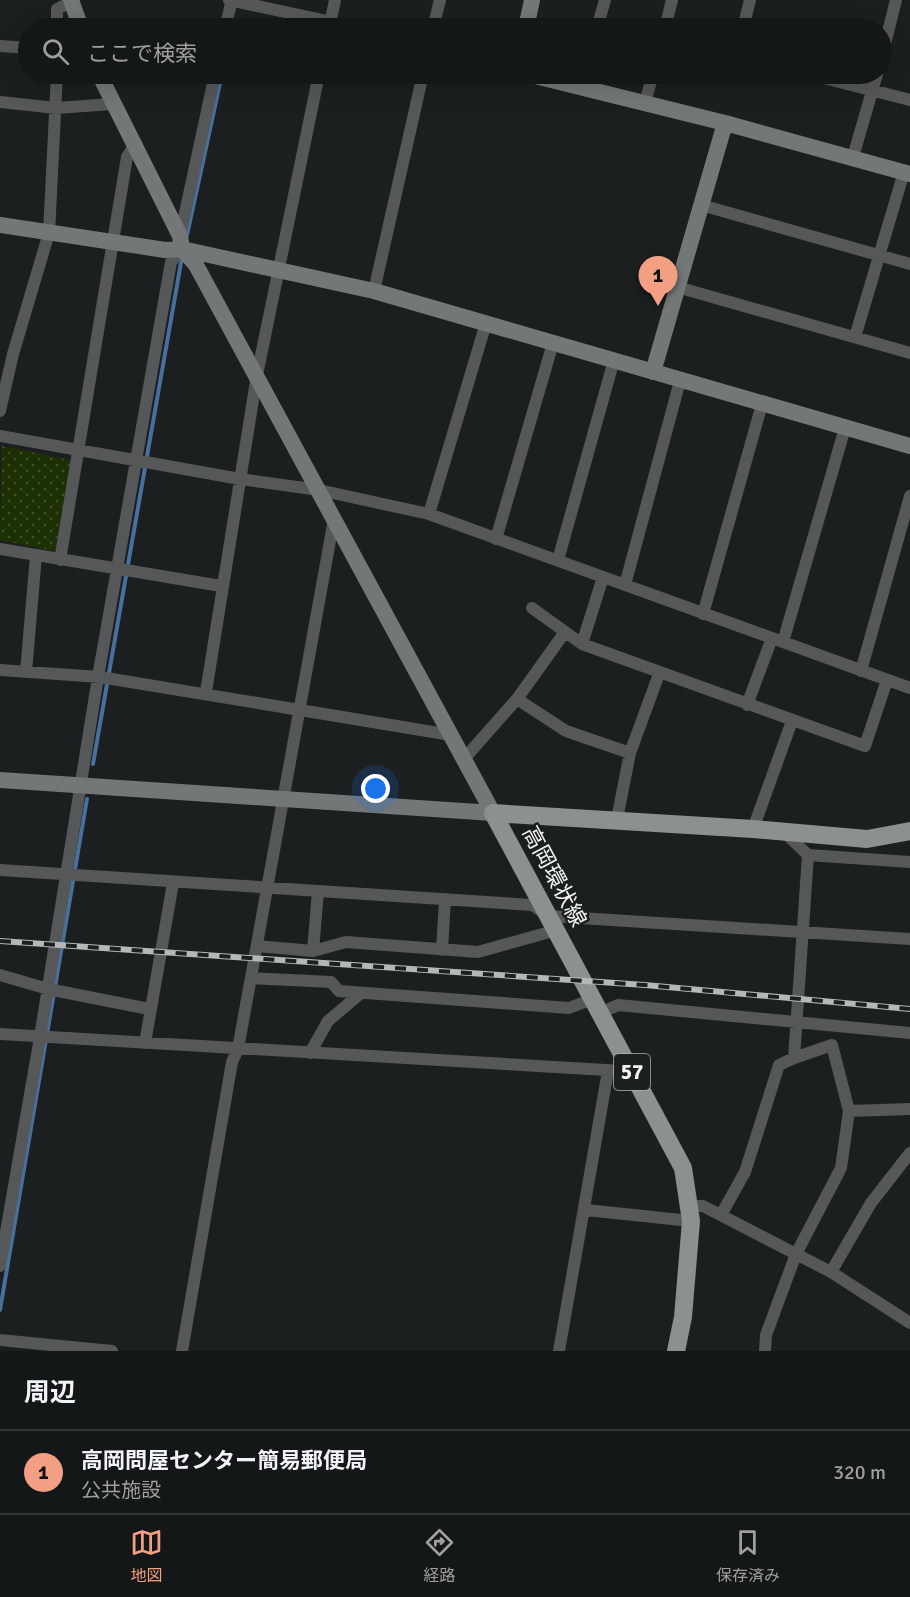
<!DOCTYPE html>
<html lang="ja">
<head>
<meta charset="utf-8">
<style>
  body { margin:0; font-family:Signika,"Noto Sans JP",sans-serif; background:#1d2020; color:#f1f3f6 }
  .you { position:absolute; left:376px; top:789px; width:21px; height:21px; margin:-15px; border:4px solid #fff; border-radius:50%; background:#1a73e8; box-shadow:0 0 0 9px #1a73e833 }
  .badge { display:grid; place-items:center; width:39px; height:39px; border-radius:50%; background:#f39f83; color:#111; font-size:20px; font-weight:700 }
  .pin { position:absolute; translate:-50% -50px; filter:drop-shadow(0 2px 3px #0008) }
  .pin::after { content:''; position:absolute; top:32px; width:21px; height:18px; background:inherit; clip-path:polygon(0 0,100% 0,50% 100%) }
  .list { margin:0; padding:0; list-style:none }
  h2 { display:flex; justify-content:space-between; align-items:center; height:78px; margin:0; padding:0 24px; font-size:26px }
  h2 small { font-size:20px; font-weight:400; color:#9d9fa1 }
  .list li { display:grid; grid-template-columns:39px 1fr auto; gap:18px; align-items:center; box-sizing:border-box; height:84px; padding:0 24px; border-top:2px solid #333636 }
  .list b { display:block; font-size:22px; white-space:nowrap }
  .list p { margin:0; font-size:20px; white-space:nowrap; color:#9d9fa1 }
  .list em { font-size:20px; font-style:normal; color:#9d9fa1 }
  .icon { flex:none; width:33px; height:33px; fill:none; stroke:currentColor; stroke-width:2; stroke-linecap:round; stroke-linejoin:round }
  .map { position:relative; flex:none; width:910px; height:1351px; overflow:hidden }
  .search { position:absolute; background:#141717; box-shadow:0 6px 24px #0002; left:18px; right:18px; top:18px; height:66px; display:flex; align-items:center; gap:15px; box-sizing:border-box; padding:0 21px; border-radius:33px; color:#9d9fa1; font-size:22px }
  .sheet { height:162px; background:#141717 }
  nav { display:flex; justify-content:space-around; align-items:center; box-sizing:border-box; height:84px; border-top:2px solid #333636; background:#141717; font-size:16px; color:#9d9fa1 }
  nav a { display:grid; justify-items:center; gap:3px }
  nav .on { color:#f39f83 }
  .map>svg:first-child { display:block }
  .park { fill:url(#park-dots) }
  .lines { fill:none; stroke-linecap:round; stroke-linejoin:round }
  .stream { stroke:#47709e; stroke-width:4 }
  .street { stroke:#555758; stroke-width:12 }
  .secondary { stroke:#747778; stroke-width:16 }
  .primary { stroke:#8c9091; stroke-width:18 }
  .rail-casing { stroke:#b4b8b7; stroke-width:6 }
  .rail { stroke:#1b1f1f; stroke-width:4; stroke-dasharray:11; stroke-linecap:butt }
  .labels { text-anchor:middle; stroke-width:5; stroke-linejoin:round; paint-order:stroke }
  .shield { fill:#1b1f1f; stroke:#b2b5b4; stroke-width:1.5 }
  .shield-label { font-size:21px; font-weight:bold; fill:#f2f5f4 }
  .street-label { font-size:22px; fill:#f2f5f4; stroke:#1b1f1f }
</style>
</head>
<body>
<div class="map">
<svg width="910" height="1351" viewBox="0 0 910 1351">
  <defs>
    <pattern id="park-dots" width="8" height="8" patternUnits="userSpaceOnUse" patternTransform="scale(1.5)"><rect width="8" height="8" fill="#1d3003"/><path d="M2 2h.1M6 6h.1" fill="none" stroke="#3e4f28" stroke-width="1.8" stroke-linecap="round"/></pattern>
  </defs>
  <rect width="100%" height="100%" fill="#1b1f1f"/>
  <path class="park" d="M 2,446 L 71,460 L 55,551 L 0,540 Z"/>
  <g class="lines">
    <path class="stream" d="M 187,235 L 222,74
      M 93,764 L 182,257
      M 0,1310 L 87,799"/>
    <path class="street" d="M 229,0 L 360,28
      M 57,28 L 57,9 L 71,2
      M 225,28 L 232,0
      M 329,28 L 335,0
      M 433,28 L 440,0
      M 597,28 L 605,0
      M 665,28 L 672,0
      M 743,28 L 750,0
      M 0,46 L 28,48
      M 882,56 L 896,0
      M 808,74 L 910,100
      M 583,87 L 586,74
      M 0,102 L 56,108 L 112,104
      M 645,103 L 653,74
      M 853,157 L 877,74
      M 701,205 L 910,264
      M 180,236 L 215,74
      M 677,287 L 910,353
      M 374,291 L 423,74
      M 855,337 L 904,172
      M 0,411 L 13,354 L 49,233 L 57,74
      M 0,436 L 240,479 L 319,490 L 429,514 L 910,688
      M 429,514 L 486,323
      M 496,539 L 553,343
      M 0,549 L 221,586
      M 60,560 L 127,157 L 136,143
      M 558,560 L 614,360
      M 625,585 L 680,381
      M 532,608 L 582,644 L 865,746 L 887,680
      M 703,614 L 762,404
      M 783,642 L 845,428
      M 582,644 L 603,577
      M 0,670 L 100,677 L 451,735
      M 861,671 L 910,496
      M 26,672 L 36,555
      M 206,692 L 257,375 L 319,74
      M 517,699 L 566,731 L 630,753
      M 747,705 L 772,638
      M 463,760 L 517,699 L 565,632
      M 617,819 L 630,753 L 659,674
      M 753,829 L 792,721
      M 784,832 L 808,855 L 910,862
      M 808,855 L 794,1058 L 832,1045 L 849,1111 L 910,1109
      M 0,870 L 532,905 L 549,916 L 910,939
      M 257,946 L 313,951 L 346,942 L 478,952 L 557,930
      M 442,950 L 445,899
      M 313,951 L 318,891
      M 0,975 L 48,989 L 149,1009
      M 251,978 L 331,982 L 339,991 L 569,1008 L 593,999
      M 600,1013 L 618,1005 L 910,1033
      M 0,1034 L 622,1071 L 629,1068
      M 145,1043 L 173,883
      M 310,1053 L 328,1021 L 361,993
      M 691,1206 L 703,1206 L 831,1272 L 910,1323
      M 586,1210 L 691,1221
      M 721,1215 L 745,1172 L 779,1065 L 794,1058
      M 0,1266 L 40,1037 L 98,677 L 171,262 L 182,249
      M 831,1272 L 871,1203 L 910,1153
      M 0,1340 L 112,1351
      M 182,1351 L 232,1062 L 238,1049 L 334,519
      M 559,1351 L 608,1071
      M 765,1351 L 766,1335 L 796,1254 L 841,1168 L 849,1111"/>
    <path class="secondary" d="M 71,0 L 81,28
      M 526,28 L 532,0
      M 99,74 L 180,236 L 182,249 L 196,265 L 493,813
      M 527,74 L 725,123 L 910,174
      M 0,225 L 165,250 L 182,249 L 374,291 L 910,446
      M 653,372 L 725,123
      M 0,780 L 493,813"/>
    <path class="primary" d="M 493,813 L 683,1168 L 691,1221 L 683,1317 L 676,1351
      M 493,813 L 753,829 L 867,839 L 910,831"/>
    <defs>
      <path id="rail" d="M 0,941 L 645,985 L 910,1009"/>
    </defs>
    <use href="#rail" class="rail-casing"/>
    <use href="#rail" class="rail"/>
  </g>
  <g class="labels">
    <rect class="shield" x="614" y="1054" width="36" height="36" rx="4.5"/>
    <g class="shield-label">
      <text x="632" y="1079">57</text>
    </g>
    <g class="street-label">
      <text transform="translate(555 876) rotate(62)" y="8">高岡環状線</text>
    </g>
  </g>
</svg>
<div class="you"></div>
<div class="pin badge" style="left:658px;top:306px">1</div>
<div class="search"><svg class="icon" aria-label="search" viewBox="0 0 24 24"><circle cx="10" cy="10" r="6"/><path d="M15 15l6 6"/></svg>ここで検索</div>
</div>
<section class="sheet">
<h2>周辺<small></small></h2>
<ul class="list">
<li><span class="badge">1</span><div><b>高岡問屋センター簡易郵便局</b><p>公共施設</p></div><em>320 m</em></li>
</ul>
</section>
<nav>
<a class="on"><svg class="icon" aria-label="map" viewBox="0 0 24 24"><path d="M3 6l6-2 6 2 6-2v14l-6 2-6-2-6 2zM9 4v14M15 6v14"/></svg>地図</a>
<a><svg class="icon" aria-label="directions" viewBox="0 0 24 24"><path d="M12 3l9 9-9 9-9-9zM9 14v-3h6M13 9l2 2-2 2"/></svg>経路</a>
<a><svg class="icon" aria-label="saved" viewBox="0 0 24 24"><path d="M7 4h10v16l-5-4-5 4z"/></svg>保存済み</a>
</nav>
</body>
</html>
